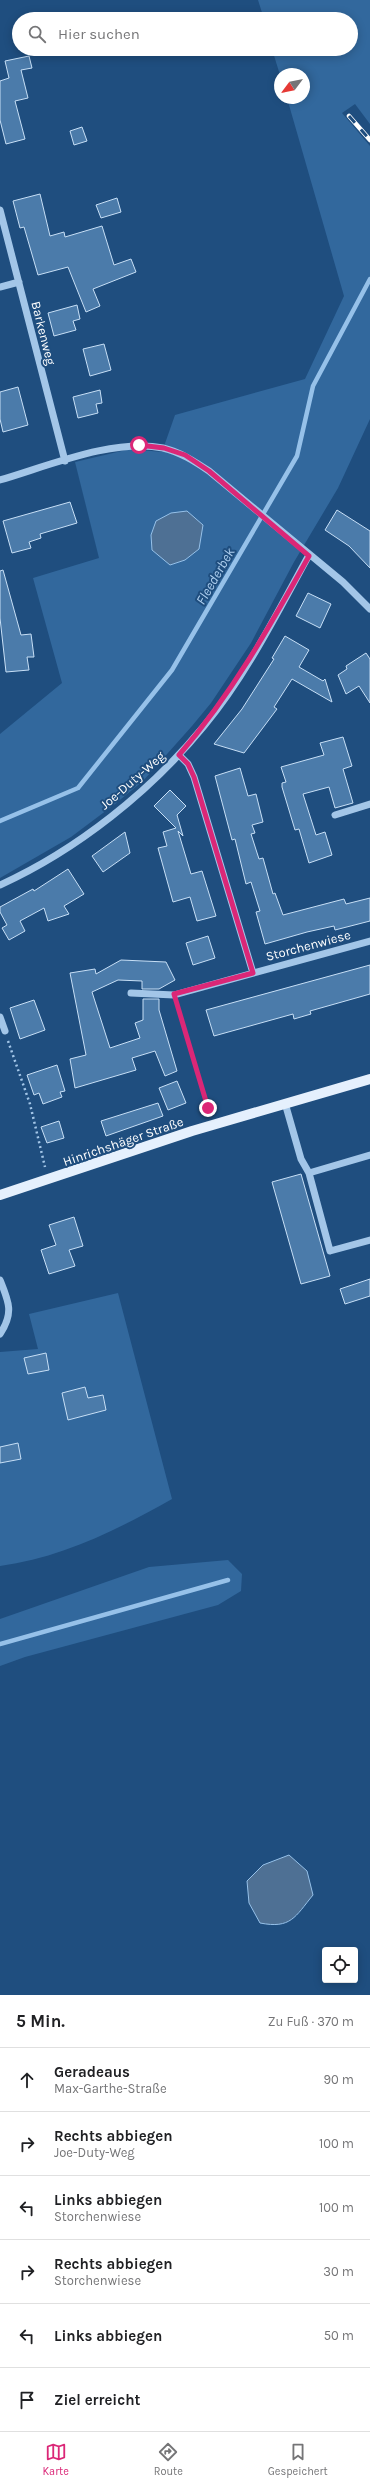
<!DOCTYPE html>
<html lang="de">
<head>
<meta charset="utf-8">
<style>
  body { margin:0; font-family:Karla,sans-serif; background:#f2f2f2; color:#202124 }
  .controls { position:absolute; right:12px; bottom:12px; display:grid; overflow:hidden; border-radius:4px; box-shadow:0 2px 10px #0003 }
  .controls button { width:36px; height:36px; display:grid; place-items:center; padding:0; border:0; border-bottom:1px solid #e0e0e0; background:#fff; color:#202124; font:20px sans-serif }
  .compass { position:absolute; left:274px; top:68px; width:36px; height:36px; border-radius:50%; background:#fff; box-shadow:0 2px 10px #0003; rotate:238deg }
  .stop { position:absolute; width:12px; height:12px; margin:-9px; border:3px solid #db2777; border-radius:50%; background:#fff }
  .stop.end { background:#db2777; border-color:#fff; box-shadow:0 1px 4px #0008 }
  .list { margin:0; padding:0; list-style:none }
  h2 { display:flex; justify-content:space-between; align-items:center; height:52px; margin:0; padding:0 16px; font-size:17px }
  h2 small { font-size:13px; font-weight:400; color:#757577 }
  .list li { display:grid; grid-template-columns:26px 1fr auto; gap:12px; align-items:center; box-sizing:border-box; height:64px; padding:0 16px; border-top:1px solid #e0e0e0 }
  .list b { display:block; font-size:15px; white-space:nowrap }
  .list p { margin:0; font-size:13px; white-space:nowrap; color:#757577 }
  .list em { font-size:13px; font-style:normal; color:#757577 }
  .icon { flex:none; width:22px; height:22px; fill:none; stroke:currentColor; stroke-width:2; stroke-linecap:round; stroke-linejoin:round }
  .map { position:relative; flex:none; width:370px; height:1995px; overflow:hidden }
  .search { position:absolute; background:#fff; box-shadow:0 2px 10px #0003; left:12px; right:12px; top:12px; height:44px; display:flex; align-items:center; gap:10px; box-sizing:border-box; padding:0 14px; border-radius:22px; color:#757577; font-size:15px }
  .sheet { height:436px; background:#fff }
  nav { display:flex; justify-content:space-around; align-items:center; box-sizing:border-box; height:56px; border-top:1px solid #e0e0e0; background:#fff; font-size:11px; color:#757577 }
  nav a { display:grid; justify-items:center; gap:2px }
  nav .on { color:#db2777 }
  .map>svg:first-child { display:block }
  .green { fill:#32689d }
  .water { fill:#4e7094; stroke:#96c1e9 }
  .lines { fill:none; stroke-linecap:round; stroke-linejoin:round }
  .stream { stroke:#96c1e9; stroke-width:4.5 }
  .building { fill:#4b7baa; stroke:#c7dff6 }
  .path { stroke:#a3c6e8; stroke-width:2.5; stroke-dasharray:2 3; stroke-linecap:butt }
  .minor { stroke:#a3c6e8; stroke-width:7 }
  .major { stroke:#e5f0fd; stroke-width:10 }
  .rail-casing { stroke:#fff; stroke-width:4.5 }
  .rail { stroke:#1f4e7f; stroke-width:3; stroke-dasharray:9; stroke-linecap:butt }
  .route { stroke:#db2777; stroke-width:5 }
  .labels { text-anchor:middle; stroke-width:4; stroke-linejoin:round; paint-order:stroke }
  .street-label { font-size:13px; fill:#fff; stroke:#1f4e7f }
  .water-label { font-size:14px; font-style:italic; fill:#aecfef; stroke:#1f4e7f }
</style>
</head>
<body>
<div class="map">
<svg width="370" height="1995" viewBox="0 0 370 1995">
  <rect width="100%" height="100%" fill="#1f4e7f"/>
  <path class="green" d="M 258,0 L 370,0 L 370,124 L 355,104 L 342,113 L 370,146 L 370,419 L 338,488 L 294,562 L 251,643 L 211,703 L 192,726 L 143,781 L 115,804 L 71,837 L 0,878 L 0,734 L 62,683 L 33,578 L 99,558 L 75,462 L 130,449 L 162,452 L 175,415 L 305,379 L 344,296 L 287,98 L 304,98 L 304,74 L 280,75 L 272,49 L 351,49 L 351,19 L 264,19 Z
    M 118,1293 L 172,1499 C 119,1529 61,1558 0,1566 L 0,1352 L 38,1349 L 29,1314 Z
    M 228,1560 L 242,1574 L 241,1591 L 218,1605 L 25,1657 L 0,1666 L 0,1619 L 149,1567 Z"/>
  <path class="water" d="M 187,511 L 203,525 L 199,549 L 185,560 L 170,565 L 152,550 L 151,535 L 156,521 L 171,513 Z
    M 289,1855 L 307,1871 L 313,1895 C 295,1917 291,1929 260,1923 L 249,1903 L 247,1881 L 263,1865 Z"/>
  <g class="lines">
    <path class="stream" d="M 0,821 L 78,788 L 172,670 L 297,456 L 313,386 L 370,279
      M 0,1644 L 228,1580"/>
  </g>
  <path class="building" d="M 29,56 L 32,68 L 21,70 L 28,98 L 15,101 L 25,139 L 6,144 L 0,120 L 0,81 L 9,78 L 5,61 Z
    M 82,127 L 87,141 L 74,145 L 70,131 Z
    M 40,194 L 50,236 L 64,232 L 65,237 L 102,226 L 114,265 L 131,259 L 136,272 L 93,289 L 100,306 L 86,312 L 68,267 L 38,275 L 24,227 L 20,228 L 13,201 Z
    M 117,198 L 121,212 L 101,218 L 96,205 Z
    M 77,305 L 80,319 L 73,321 L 76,330 L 54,336 L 48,313 Z
    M 104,344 L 111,370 L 90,376 L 83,349 Z
    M 18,387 L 28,425 L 3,432 L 0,419 L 0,392 Z
    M 100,390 L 102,403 L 96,404 L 98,413 L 78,418 L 73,397 Z
    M 70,502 L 77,523 L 40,534 L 41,538 L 29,542 L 31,548 L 12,553 L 3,521 Z
    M 337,510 L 370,531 L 370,568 L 349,546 L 325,530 Z
    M 3,570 L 21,635 L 31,634 L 34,657 L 27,657 L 29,670 L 6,672 L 0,618 L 0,571 Z
    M 308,593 L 331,604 L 320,628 L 296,616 Z
    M 285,636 L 309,650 L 299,667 L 323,681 L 325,679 L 332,702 L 292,679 L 274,707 L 277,709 L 244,753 L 214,744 L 242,709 L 274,659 L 272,658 Z
    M 366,653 L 370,659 L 370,703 L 359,686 L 346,694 L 338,675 L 347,669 L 346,666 Z
    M 343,737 L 352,766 L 343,769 L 353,803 L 335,808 L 329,787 L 303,794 L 316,835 L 325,832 L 332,855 L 309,863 L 299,829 L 295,830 L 282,787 L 282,783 L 286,782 L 281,767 L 324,755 L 320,743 Z
    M 240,768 L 248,796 L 256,794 L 263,822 L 252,825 L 255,833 L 251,834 L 259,859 L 263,858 L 273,894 L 275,893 L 283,915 L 344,899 L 346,904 L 370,898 L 370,921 L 335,930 L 334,926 L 307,932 L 265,944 L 256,912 L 260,911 L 251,882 L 246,884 L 235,839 L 232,840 L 215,776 Z
    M 170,790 L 186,806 L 177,815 L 183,836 L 178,831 L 191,874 L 202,871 L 216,916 L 197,921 L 190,897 L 173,902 L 158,848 L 167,846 L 163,832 L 176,828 L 154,806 Z
    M 125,832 L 130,853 L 103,872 L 92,856 Z
    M 68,869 L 84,894 L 64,906 L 69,914 L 48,921 L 44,908 L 20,921 L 25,931 L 9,940 L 2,928 L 7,925 L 0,912 L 0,907 L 33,889 L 34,891 Z
    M 208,936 L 215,958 L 193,965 L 186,943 Z
    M 121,960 L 166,962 L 175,980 L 159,989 L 142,989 L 142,981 L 118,980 L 92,992 L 110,1048 L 140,1038 L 135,1023 L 143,1020 L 143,999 L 159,999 L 159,1010 L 177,1071 L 165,1076 L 155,1051 L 132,1058 L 136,1070 L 75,1088 L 70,1059 L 86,1055 L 70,973 L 95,969 L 96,974 Z
    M 370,965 L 370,994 L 310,1011 L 311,1014 L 294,1019 L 293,1014 L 214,1036 L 206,1010 Z
    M 34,1000 L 45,1030 L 20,1039 L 10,1008 Z
    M 57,1065 L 65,1091 L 60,1092 L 62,1097 L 43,1104 L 39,1093 L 34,1095 L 27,1075 Z
    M 177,1081 L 186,1103 L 168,1110 L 159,1088 Z
    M 158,1103 L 163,1116 L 106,1136 L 101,1121 Z
    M 59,1121 L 64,1138 L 47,1143 L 41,1127 Z
    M 301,1174 L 330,1276 L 301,1284 L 272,1182 Z
    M 74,1217 L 83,1246 L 69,1250 L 75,1266 L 49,1274 L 41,1250 L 56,1245 L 49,1225 Z
    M 370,1279 L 370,1296 L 345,1304 L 340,1289 Z
    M 46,1353 L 49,1370 L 28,1374 L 24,1358 Z
    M 85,1387 L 88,1398 L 103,1395 L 106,1410 L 68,1420 L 62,1393 Z
    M 18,1443 L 21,1459 L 0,1463 L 0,1447 Z"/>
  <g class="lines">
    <path class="path" d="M 177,1005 L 209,1113
      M 8,1041 L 30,1104 L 45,1167"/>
    <path class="minor" d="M 0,210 L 65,461
      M 0,287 L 19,282
      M 0,480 C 48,466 114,438 163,448 C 180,452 194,461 209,471 L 343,582 L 370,609
      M 179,755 L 188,764 L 194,777 L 253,973
      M 335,815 L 370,804
      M 0,885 C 77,850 151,791 204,726 C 247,674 277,613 309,555
      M 131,993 L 174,995 L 370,941
      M 0,1017 L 5,1031
      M 285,1103 L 301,1159 L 309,1173 L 330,1251 L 370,1240
      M 309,1173 L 370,1155
      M 0,1280 C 9,1302 14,1313 0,1334"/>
    <path class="major" d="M 0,1195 L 192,1131 L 370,1079"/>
    <defs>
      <path id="rail" d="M 349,116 L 370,140"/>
    </defs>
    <use href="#rail" class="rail-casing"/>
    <use href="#rail" class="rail"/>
  </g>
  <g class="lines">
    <path class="route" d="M 139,445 L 164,448 L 185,455 L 209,471 L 309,556 C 270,626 232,694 179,755 L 188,764 L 194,777 L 253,973 L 174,994 L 208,1108"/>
  </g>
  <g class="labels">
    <g class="street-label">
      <text transform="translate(44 333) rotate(76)" y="5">Barkenweg</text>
      <text transform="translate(132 780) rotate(-41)" y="5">Joe-Duty-Weg</text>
      <text transform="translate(308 945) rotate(-15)" y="5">Storchenwiese</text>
      <text transform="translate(123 1141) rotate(-19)" y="5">Hinrichshäger Straße</text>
    </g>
    <g class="water-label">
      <text transform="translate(215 576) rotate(-60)" y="5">Fleederbek</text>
    </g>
  </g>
</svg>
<div class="controls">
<button><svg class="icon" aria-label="locate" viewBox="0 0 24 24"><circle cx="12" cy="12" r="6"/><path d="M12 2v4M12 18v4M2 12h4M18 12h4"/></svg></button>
</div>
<svg class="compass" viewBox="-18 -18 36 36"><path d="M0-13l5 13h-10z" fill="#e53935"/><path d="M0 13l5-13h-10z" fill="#757577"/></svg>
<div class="stop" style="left:139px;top:445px"></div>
<div class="stop end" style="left:208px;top:1108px"></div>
<div class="search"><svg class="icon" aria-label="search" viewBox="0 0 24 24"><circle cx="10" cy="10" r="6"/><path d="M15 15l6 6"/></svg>Hier suchen</div>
</div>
<section class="sheet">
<h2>5 Min.<small>Zu Fuß · 370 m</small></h2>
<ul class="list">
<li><svg class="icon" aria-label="ahead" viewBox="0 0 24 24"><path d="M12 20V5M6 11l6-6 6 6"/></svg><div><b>Geradeaus</b><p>Max-Garthe-Straße</p></div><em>90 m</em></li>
<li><svg class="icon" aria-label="right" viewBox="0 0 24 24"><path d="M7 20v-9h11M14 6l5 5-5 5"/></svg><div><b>Rechts abbiegen</b><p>Joe-Duty-Weg</p></div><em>100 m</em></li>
<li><svg class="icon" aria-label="left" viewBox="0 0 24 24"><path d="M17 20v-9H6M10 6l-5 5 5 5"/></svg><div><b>Links abbiegen</b><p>Storchenwiese</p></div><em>100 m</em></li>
<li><svg class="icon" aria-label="right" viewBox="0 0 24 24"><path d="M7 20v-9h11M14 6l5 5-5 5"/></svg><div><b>Rechts abbiegen</b><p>Storchenwiese</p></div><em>30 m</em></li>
<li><svg class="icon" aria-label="left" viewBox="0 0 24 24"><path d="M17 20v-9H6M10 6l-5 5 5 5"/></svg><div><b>Links abbiegen</b></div><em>50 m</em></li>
<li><svg class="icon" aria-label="arrive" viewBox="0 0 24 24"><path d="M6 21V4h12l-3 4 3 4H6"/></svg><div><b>Ziel erreicht</b></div></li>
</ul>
</section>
<nav>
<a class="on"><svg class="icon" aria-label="map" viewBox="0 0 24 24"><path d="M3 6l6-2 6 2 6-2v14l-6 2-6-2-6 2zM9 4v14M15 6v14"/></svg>Karte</a>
<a><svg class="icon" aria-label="directions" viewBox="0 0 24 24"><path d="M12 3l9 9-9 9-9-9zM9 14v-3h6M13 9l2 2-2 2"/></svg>Route</a>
<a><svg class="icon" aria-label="saved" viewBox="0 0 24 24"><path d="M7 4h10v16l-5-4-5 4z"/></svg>Gespeichert</a>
</nav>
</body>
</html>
